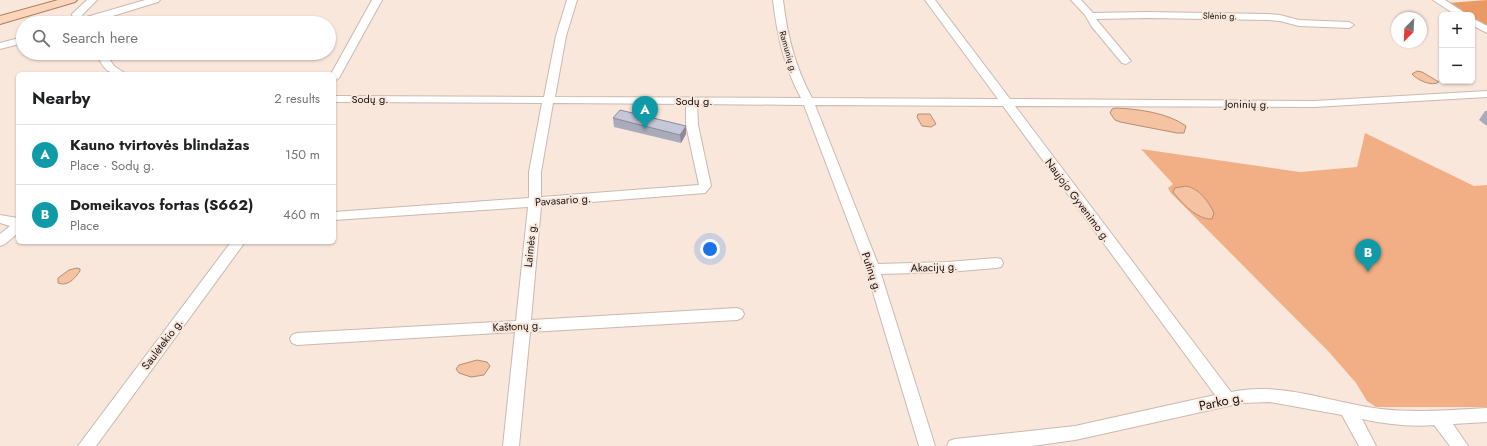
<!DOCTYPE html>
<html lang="en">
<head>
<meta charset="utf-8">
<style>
  body { margin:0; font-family:Jost,sans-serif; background:#f6f6f6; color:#202124 }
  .controls { position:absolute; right:12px; top:12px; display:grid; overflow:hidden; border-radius:6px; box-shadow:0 1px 3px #0004 }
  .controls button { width:36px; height:36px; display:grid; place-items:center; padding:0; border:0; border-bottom:1px solid #e0e0e0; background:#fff; color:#202124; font:20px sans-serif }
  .compass { position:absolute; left:1391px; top:12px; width:36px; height:36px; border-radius:50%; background:#fff; box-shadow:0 1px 3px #0004; rotate:204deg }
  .you { position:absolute; left:710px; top:249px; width:14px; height:14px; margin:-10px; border:3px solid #fff; border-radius:50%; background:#1a73e8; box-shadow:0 0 0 6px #1a73e833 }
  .badge { display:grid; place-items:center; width:26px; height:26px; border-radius:50%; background:#6b5dd7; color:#fff; font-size:13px; font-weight:700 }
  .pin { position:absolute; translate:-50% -33px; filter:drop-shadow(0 1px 2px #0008) }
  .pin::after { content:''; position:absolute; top:21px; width:14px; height:12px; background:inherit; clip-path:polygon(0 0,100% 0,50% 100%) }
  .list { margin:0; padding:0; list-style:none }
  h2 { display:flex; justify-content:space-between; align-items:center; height:52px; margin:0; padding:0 16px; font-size:17px }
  h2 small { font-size:13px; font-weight:400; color:#757577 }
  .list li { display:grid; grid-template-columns:26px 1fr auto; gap:12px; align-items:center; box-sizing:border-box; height:60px; padding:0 16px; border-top:1px solid #e0e0e0 }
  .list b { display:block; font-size:15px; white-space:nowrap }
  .list p { margin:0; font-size:13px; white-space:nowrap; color:#757577 }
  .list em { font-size:13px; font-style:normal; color:#757577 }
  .icon { flex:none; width:22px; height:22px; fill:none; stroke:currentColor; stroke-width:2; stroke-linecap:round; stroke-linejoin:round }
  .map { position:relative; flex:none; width:1487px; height:446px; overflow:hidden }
  .search { position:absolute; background:#fff; box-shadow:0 1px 3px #0004; left:16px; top:16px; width:320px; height:44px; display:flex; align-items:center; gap:10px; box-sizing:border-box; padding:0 14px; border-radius:22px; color:#757577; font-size:15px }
  .panel { position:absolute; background:#fff; box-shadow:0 1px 3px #0004; left:16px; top:72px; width:320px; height:172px; border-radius:6px }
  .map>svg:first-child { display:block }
  .green { fill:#f2af85 }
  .forest { fill:#eb9963 }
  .water { fill:#f5c2a2; stroke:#b38e76 }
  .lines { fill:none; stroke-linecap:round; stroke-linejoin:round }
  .minor-casing { stroke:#cab9ae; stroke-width:2 }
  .major-casing { stroke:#ab7e60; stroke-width:2 }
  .minor { fill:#fff; fill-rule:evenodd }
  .major { fill:#fcd4ba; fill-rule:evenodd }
  .wall { fill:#aaabba }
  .shaded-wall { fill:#8b8b97 }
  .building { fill:#c6c7d8; stroke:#8b8b97 }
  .labels { text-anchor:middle; stroke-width:4; stroke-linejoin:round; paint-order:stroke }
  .far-street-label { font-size:9px; fill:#19130f; stroke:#f9e7dc }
  .street-label { font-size:11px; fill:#19130f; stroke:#f9e7dc }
  .near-street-label { font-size:13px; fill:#19130f; stroke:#f9e7dc }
</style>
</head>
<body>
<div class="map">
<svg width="1487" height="446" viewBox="0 0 1487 446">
  <rect width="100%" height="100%" fill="#f9e7dc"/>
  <path class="green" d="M 1365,133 L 1474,186 L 1487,185 L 1487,407 L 1376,407 L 1367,401 L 1356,383 L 1329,352 L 1170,192 L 1168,188 L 1173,184 L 1141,149 L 1300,172 L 1357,167 Z"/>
  <path class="forest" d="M 1487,0 L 1487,26 L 1472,17 L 1472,15 L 1468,15 L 1448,3 Z"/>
  <path class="water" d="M 1417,71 L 1422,72 L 1439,82 C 1432,87 1417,80 1412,74 Z
    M 1116,108 C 1139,109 1168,113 1186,126 L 1184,133 L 1177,133 L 1120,122 L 1115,120 L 1110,113 L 1112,109 Z
    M 918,114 L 930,114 L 936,124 L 931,127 L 922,126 L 917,117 Z
    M 1186,186 C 1199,188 1209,202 1214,213 L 1212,219 C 1197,220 1181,202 1173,192 L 1175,188 Z
    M 77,268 L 80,269 L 80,271 C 75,278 68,287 58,283 L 58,278 L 69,270 Z
    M 477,360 L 487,362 L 490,366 L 484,375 L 471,377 L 459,373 L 456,369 L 459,365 Z"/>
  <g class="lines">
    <defs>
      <path id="minor" d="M 87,0 L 97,0 L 82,15 L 83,18 L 145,0 L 160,0 L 158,2 L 90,23 L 71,23 L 73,21 L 72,14 Z
        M 372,0 L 382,0 L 339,78 L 334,81 L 334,74 L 331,74 Z
        M 567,0 L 577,0 L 566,36 L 555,97 L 801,98 C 784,67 777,35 773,0 L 783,0 C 787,35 795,67 812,98 L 998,99 L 925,0 L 935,0 L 1010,99 L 1314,101 L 1487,91 L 1487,97 L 1314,107 L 1015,106 L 1231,392 C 1282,381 1331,403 1381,409 C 1416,413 1451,410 1487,408 L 1487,422 L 1453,424 L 1468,446 L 1450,446 L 1434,425 C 1410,427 1385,424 1362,419 L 1376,446 L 1359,446 L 1342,415 L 1270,402 L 1242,403 L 1075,440 L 1032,446 L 947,446 L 949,441 L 955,439 L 1075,426 L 1215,395 L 1003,106 L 815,105 L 878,264 L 948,262 L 996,258 L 1001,259 L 1003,263 L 1001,267 L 996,268 L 948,272 L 881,274 L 935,446 L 919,446 L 866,269 L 804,105 L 697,104 L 698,125 L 711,186 L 705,193 L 541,206 L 531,320 L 737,308 L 742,310 L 744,314 L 742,318 L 737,320 L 530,332 L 519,446 L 503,446 L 515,332 L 297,345 L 292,343 L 290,339 L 292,335 L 297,333 L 516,321 L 528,207 L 334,220 L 334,212 L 529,198 L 529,172 L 542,103 L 334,102 L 334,96 L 544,97 L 556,36 ZM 553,103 L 686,104 L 686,125 L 699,185 L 541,197 L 541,172 Z
        M 1071,0 L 1081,0 L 1093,13 L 1147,12 L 1268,14 L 1280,15 L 1299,20 L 1349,22 L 1354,25 L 1349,28 L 1299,26 L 1280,21 L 1268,20 L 1147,18 L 1096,19 L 1131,61 L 1126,64 L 1122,63 L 1092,27 L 1085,15 Z
        M 1433,0 L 1445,0 L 1468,15 L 1456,15 Z
        M 1472,18 L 1487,26 L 1487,33 L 1472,25 Z
        M 23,37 L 23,43 L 0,49 L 0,43 Z
        M 95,53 L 105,53 L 114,66 L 126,74 C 105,74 106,70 95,53 Z
        M 0,215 L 18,218 L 18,233 L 5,244 L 0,246 L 0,234 L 10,226 L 0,223 Z
        M 231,242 L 245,242 L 96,446 L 78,446 Z"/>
      <path id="major" d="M 58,0 L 77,0 L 75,2 L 0,24 L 0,16 Z"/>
    </defs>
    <use href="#minor" class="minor-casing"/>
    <use href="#major" class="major-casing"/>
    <use href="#minor" class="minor"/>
    <use href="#major" class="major"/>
  </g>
  <path class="wall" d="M 1485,111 L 1487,111 L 1487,126 L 1479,120 Z
    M 613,118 L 686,134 L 681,143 L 614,127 Z"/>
  <path class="shaded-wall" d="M 686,126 L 686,134 L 681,143 L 680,135 Z"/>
  <path class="building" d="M 620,110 L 686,126 L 680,135 L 613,118 Z"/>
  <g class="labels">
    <g class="far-street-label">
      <text transform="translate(1220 16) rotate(1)" y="3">Slėnio g.</text>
      <text transform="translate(788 52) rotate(74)" y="3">Ramunių g.</text>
    </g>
    <g class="street-label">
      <text x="370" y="103">Sodų g.</text>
      <text x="694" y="105">Sodų g.</text>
      <text transform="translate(1247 104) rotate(1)" y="4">Joninių g.</text>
      <text transform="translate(563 200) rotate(-4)" y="4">Pavasario g.</text>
      <text transform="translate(1078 200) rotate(53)" y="4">Naujojo Gyvenimo g.</text>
      <text transform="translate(530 245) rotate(-84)" y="4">Laimės g.</text>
      <text transform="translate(934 267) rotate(-2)" y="4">Akacijų g.</text>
      <text transform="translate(872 272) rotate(71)" y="4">Putinų g.</text>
      <text transform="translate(517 326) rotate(-3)" y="4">Kaštonų g.</text>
      <text transform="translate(162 344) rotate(-53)" y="4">Saulėtekio g.</text>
    </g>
    <g class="near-street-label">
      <text transform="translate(1221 401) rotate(-12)" y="5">Parko g.</text>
    </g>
  </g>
</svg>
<div class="controls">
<button>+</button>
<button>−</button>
</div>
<svg class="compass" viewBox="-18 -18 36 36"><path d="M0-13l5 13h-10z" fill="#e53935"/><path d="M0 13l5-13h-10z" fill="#757577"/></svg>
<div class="you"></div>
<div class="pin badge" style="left:645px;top:129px;background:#0f9aa8">A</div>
<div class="pin badge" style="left:1368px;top:272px;background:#0f9aa8">B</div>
<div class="search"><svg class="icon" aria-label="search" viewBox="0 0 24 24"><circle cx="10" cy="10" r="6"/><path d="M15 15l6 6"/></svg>Search here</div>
<section class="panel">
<h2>Nearby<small>2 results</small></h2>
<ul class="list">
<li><span class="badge" style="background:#0f9aa8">A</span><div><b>Kauno tvirtovės blindažas</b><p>Place · Sodų g.</p></div><em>150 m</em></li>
<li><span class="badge" style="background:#0f9aa8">B</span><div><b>Domeikavos fortas (S662)</b><p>Place</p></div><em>460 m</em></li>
</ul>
</section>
</div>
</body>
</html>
